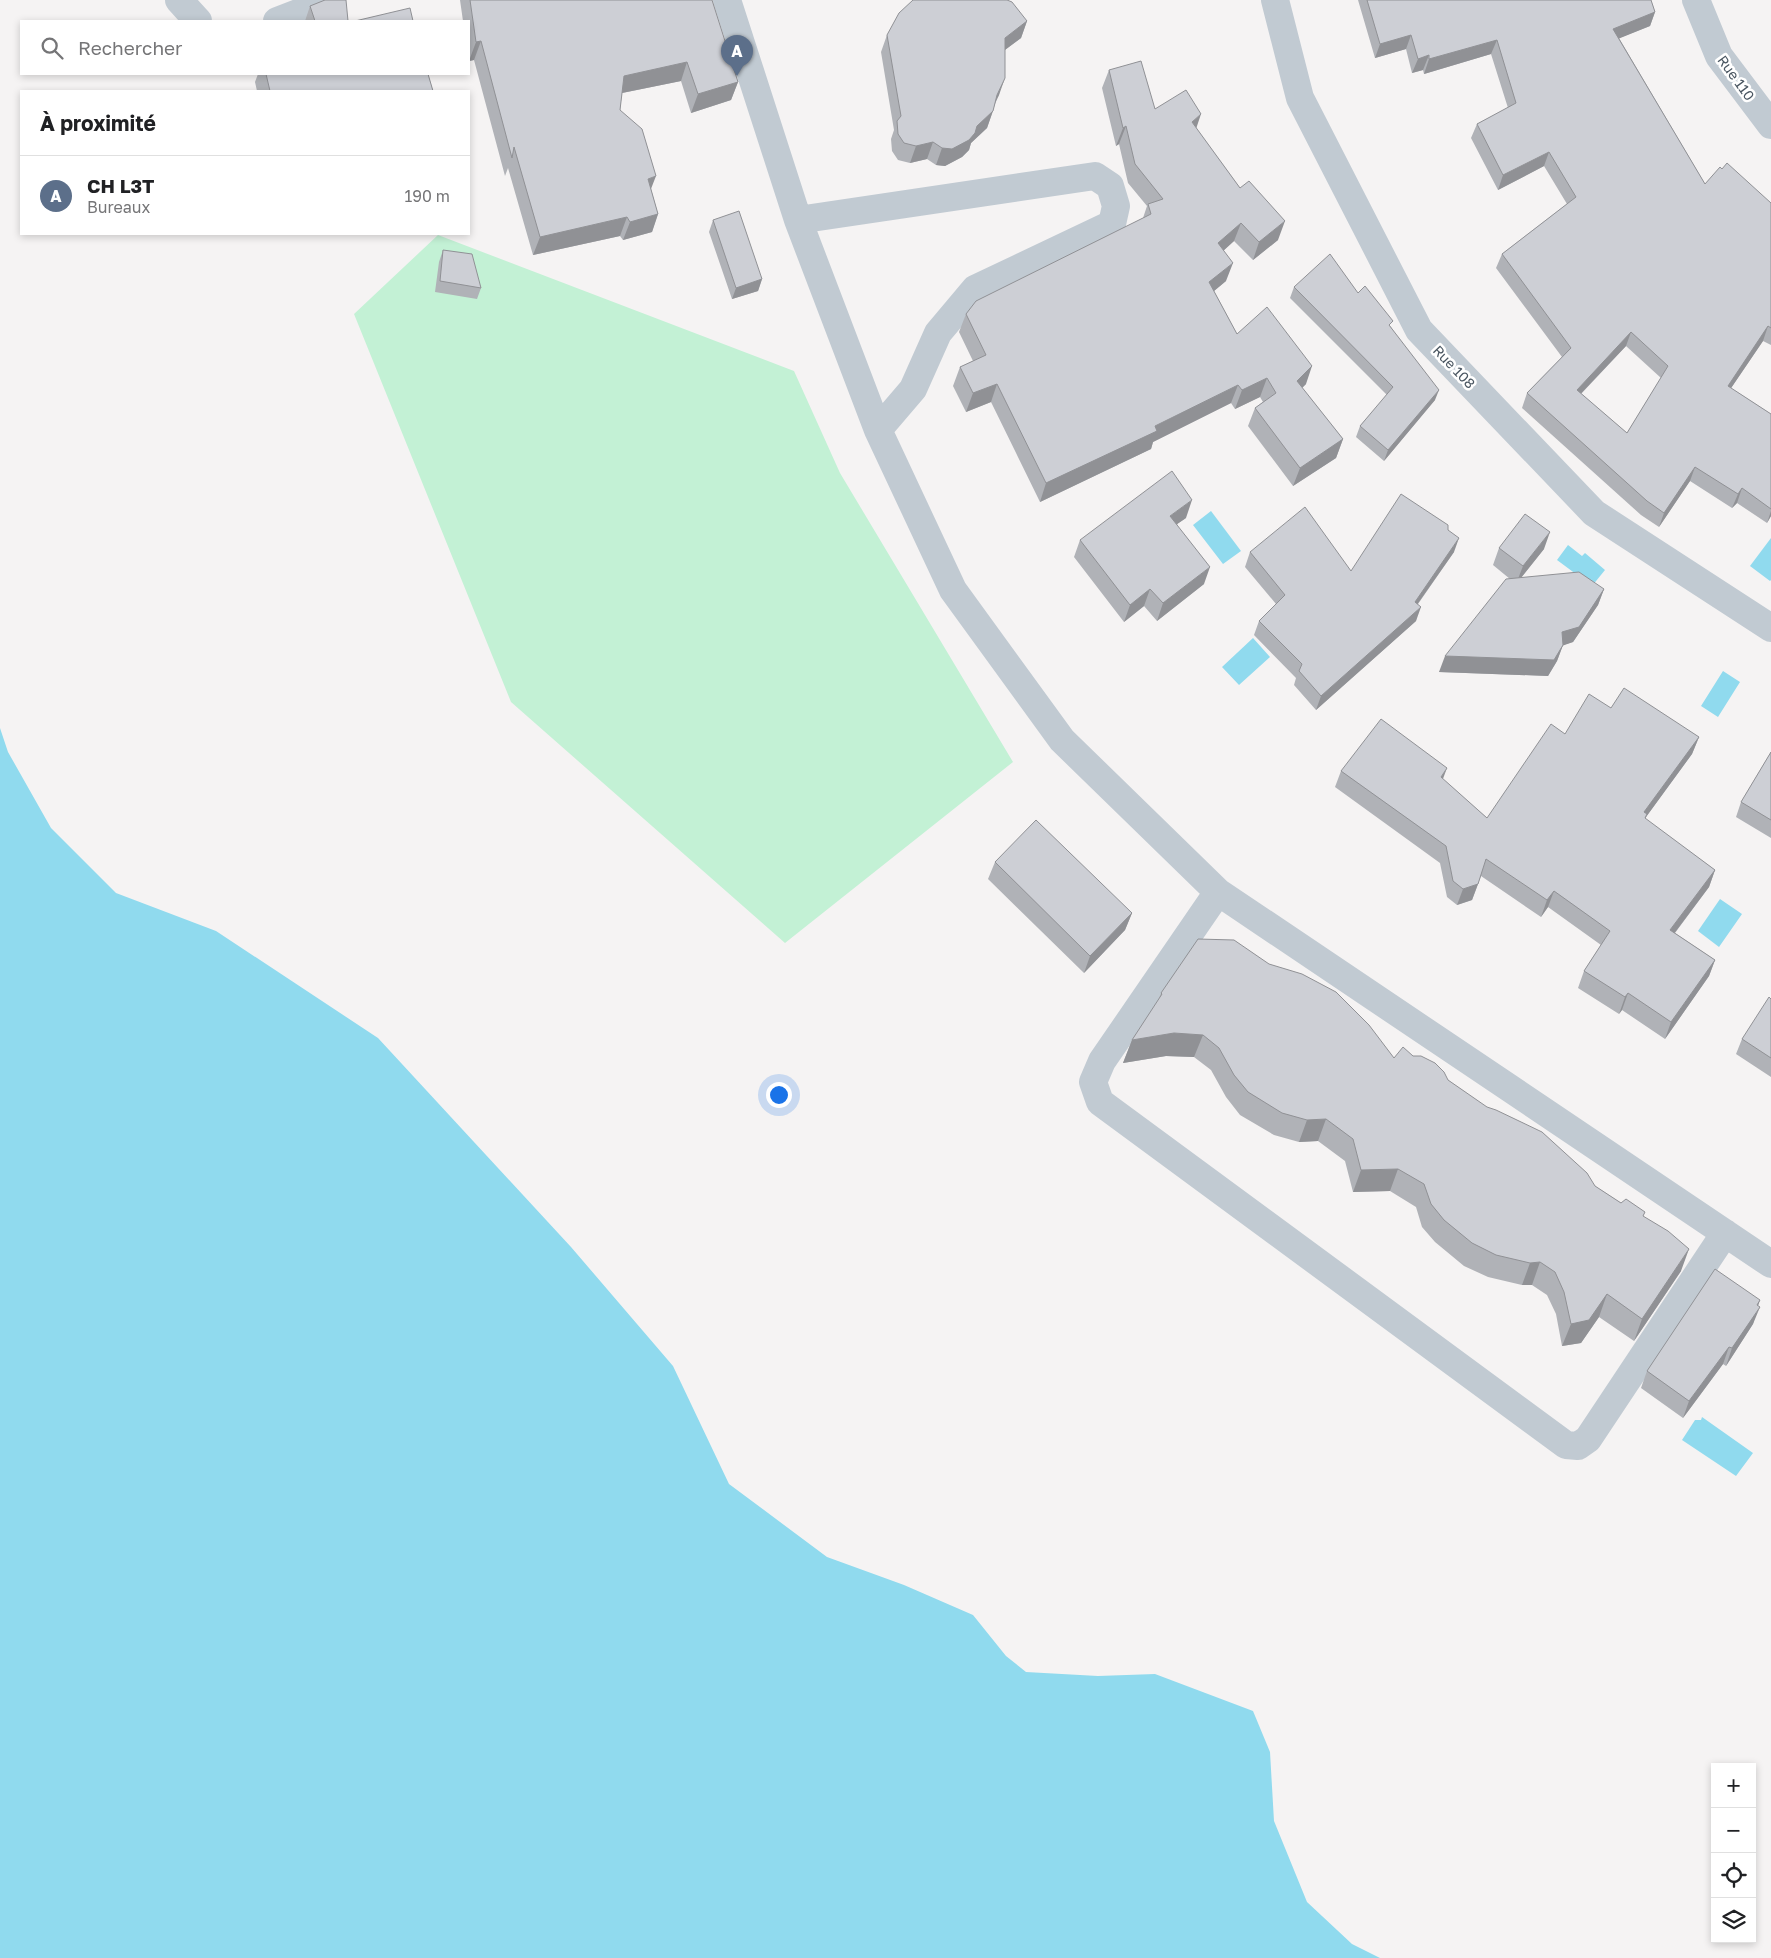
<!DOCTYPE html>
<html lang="fr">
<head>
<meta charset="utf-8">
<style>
  body { margin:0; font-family:"Golos Text",sans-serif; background:#f2f2f2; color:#202124 }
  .controls { position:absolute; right:15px; bottom:15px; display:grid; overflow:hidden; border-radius:0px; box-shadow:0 2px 8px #0003 }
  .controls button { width:45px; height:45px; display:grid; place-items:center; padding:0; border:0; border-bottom:1px solid #e0e0e0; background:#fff; color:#202124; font:25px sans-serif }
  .you { position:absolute; left:778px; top:1094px; width:18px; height:18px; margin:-12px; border:4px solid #fff; border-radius:50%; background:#1a73e8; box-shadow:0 0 0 8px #1a73e833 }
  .badge { display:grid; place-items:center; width:32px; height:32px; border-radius:50%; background:#2563eb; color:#fff; font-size:16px; font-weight:700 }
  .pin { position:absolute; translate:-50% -41px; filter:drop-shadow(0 1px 2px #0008) }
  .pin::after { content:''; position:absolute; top:26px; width:18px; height:15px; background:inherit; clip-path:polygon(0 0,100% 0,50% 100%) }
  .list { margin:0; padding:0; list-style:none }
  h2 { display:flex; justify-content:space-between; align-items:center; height:65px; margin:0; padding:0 20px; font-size:21px }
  h2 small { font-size:16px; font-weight:400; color:#757577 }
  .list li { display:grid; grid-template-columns:32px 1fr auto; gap:15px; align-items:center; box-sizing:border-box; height:80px; padding:0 20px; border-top:1px solid #e0e0e0 }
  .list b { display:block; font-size:19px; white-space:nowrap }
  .list p { margin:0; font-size:16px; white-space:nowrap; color:#757577 }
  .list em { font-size:16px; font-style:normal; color:#757577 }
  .icon { flex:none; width:28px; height:28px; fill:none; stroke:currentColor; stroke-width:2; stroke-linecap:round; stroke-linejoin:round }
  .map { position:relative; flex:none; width:1771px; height:1958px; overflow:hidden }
  .search { position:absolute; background:#fff; box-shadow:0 2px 8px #0003; left:20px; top:20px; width:450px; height:55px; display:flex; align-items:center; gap:12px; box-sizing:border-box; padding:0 18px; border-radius:0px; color:#757577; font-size:19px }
  .panel { position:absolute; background:#fff; box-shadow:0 2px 8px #0003; left:20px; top:90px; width:450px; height:145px; border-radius:0px }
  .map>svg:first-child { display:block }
  .green { fill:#c3f1d5 }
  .water { fill:#90daee }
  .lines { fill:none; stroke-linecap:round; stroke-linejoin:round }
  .minor { stroke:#c1cad2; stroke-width:28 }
  .wall { fill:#b0b2b7; fill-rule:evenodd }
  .shaded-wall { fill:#909195 }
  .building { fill:#cdcfd5; stroke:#909195; fill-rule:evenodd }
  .labels { text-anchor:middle; stroke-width:5; stroke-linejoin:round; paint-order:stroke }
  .street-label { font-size:14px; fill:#4a5661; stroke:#fff }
</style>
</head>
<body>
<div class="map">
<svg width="1771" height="1958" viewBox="0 0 1771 1958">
  <rect width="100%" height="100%" fill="#f5f3f3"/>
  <path class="green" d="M 438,235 L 794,371 L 840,473 L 1013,762 L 785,943 L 511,702 L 354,314 Z"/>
  <path class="water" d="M 1211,511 L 1241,551 L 1223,564 L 1193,525 Z
    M 1771,538 L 1771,580 L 1770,581 L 1750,566 Z
    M 1568,545 L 1582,556 L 1585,553 L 1605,570 L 1592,586 L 1557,560 Z
    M 1253,638 L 1270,657 L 1239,685 L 1222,667 Z
    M 1723,671 L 1740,682 L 1718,717 L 1701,706 Z
    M 0,728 L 8,752 L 51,828 L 116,893 L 216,931 L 378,1038 L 571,1247 L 673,1366 L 729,1484 L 827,1557 L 904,1585 L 973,1615 L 1006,1656 L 1026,1672 L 1098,1676 L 1155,1674 L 1253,1711 L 1270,1752 L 1274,1821 L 1307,1902 L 1352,1944 L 1380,1958 L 0,1958 Z
    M 1720,899 L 1742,914 L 1719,947 L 1698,931 Z
    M 1702,1417 L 1753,1453 L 1736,1476 L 1682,1440 L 1695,1420 L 1701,1420 Z"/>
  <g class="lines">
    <path class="minor" d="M 179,0 L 198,21
      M 727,0 L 798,220 L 878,430 L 953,590 L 1062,740 L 1218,892 L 1771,1264
      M 1275,0 L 1300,98 L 1419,330 L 1594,513 L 1771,628
      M 1696,0 L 1719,56 L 1771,125
      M 277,21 L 332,0
      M 798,220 L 1095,176 L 1110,186 L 1116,206 L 1112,224 L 975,289 L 938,333 L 913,389 L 878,430
      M 1218,892 L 1102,1061 L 1093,1082 L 1100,1102 L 1566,1445 L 1578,1446 L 1588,1439 L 1725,1233"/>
  </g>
  <path class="wall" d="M 460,0 L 712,0 L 738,82 L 731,100 L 691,113 L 681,81 L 622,93 L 620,110 L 651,189 L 658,214 L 652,232 L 623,240 L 620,236 L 533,255 L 508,168 L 505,176 L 474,60 L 469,61 L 469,21 L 463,21 Z
    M 1358,0 L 1651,0 L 1655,12 L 1650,26 L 1619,38 L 1705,184 L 1722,169 L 1771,203 L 1771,345 L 1763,341 L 1731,388 L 1771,414 L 1771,516 L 1767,523 L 1737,503 L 1732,508 L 1690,481 L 1659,527 L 1641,515 L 1522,408 L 1527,393 L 1562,357 L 1496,268 L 1502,254 L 1567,204 L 1544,166 L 1498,190 L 1471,138 L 1477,124 L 1508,108 L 1491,54 L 1424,74 L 1423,70 L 1412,73 L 1406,49 L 1375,58 ZM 1626,346 L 1661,378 L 1627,433 L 1581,394 Z
    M 310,6 L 348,21 L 305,21 Z
    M 1027,21 L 1021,38 L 1005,50 L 999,95 L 995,104 L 987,128 L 971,143 L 969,150 L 962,157 L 945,166 L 936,165 L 927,159 L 910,163 L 898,160 L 892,151 L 891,139 L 894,130 L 881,52 L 887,35 Z
    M 1109,70 L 1155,109 L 1196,128 L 1278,240 L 1253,260 L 1234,241 L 1223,251 L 1226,281 L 1214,291 L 1237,334 L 1306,384 L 1302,388 L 1343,439 L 1336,458 L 1293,486 L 1248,426 L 1255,408 L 1263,402 L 1260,397 L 1235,409 L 1231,403 L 1153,442 L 1151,449 L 1040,502 L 991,402 L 966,412 L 953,386 L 960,367 L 973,361 L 959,332 L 966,314 L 1143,218 L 1147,206 L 1128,183 L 1119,144 L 1116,146 L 1102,88 Z
    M 258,74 L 428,74 L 433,91 L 257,91 L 255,82 Z
    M 713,220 L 762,279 L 758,291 L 732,299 L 709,232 Z
    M 443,250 L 481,288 L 477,299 L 435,292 L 439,262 Z
    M 1294,287 L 1358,293 L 1391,327 L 1435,400 L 1384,461 L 1356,437 L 1360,426 L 1387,395 L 1290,298 Z
    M 1186,518 L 1177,524 L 1204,584 L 1157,621 L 1144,606 L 1124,622 L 1074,557 L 1080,540 Z
    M 1448,530 L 1454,552 L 1418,604 L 1416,621 L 1316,710 L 1294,685 L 1296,678 L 1254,635 L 1259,621 L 1276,604 L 1245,567 L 1250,552 L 1351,571 Z
    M 1499,548 L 1544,549 L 1521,578 L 1604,589 L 1598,605 L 1573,642 L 1563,645 L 1557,661 L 1548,676 L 1439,672 L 1510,579 L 1493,565 Z
    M 1611,708 L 1699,737 L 1692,754 L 1646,817 L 1645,819 L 1715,870 L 1709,887 L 1675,933 L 1715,960 L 1709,976 L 1665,1039 L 1622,1010 L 1619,1014 L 1578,988 L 1584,971 L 1601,945 L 1548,907 L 1541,917 L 1481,876 L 1472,900 L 1457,905 L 1447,897 L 1440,863 L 1335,787 L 1341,771 L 1442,779 L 1487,818 L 1565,734 Z
    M 1771,752 L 1771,838 L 1736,817 L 1741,802 Z
    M 995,862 L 1132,913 L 1125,930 L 1084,973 L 988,879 Z
    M 1161,993 L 1394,1058 L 1413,1056 L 1448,1080 L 1595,1186 L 1621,1203 L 1645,1212 L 1643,1216 L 1681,1271 L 1634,1341 L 1599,1317 L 1581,1343 L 1562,1346 L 1556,1314 L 1547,1295 L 1532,1285 L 1522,1285 L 1488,1277 L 1464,1266 L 1435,1242 L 1422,1227 L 1416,1207 L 1390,1191 L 1353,1192 L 1345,1161 L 1318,1141 L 1299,1142 L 1274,1135 L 1240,1115 L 1226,1097 L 1211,1070 L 1194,1057 L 1166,1056 L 1123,1063 L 1132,1040 L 1158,1001 Z
    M 1771,999 L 1771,1077 L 1736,1054 L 1742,1039 Z
    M 1760,1300 L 1758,1306 L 1753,1324 L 1726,1366 L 1723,1364 L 1683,1418 L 1641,1388 L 1647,1371 Z"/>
  <path class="shaded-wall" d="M 1655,12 L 1650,26 L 1608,43 L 1613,29 Z
    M 1027,21 L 1021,38 L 998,55 L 1005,38 Z
    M 1411,35 L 1406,49 L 1375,58 L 1380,44 Z
    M 1497,40 L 1491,54 L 1424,74 L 1429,59 Z
    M 481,41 L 474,60 L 469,61 L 476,42 Z
    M 1429,55 L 1423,70 L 1412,73 L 1418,59 Z
    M 687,62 L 681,81 L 617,94 L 624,76 Z
    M 1005,78 L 999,95 L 990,112 L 997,95 Z
    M 738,82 L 731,100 L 691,113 L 698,94 Z
    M 993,111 L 987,128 L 971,143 L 969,150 L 962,157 L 945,166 L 936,165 L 942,148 L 977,126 Z
    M 1201,114 L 1195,132 L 1192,122 Z
    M 1126,126 L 1119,144 L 1116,146 L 1123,128 Z
    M 933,142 L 927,159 L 910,163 L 916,146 Z
    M 1549,152 L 1544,166 L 1498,190 L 1503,175 Z
    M 656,176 L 649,194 L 648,179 Z
    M 658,214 L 652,232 L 623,240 L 630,222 Z
    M 627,217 L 620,236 L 533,255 L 540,237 Z
    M 1285,221 L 1278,240 L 1253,260 L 1259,242 Z
    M 1241,223 L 1234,241 L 1211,262 L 1218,243 Z
    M 1233,263 L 1226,281 L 1202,301 L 1209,282 Z
    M 762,279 L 758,291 L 732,299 L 736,288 Z
    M 1768,326 L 1763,341 L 1723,400 L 1728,386 Z
    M 1631,332 L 1626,346 L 1571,404 L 1577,390 Z
    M 1312,366 L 1306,384 L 1290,400 L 1297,381 Z
    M 1267,378 L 1260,397 L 1235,409 L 1242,390 Z
    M 997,384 L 991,402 L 966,412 L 973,393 Z
    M 1238,385 L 1231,403 L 1153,442 L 1151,449 L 1040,502 L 1046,483 L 1155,426 Z
    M 1439,390 L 1435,400 L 1384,461 L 1388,450 Z
    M 1343,439 L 1336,458 L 1293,486 L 1300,468 Z
    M 1695,467 L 1690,481 L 1659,527 L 1664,513 Z
    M 1742,488 L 1737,503 L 1732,508 L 1738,494 Z
    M 1192,500 L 1186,518 L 1164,533 L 1170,516 Z
    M 1771,511 L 1771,516 L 1767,523 Z
    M 1550,532 L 1544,549 L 1516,584 L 1523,566 Z
    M 1459,538 L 1454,552 L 1409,616 L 1415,602 Z
    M 1210,567 L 1204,584 L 1157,621 L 1163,603 Z
    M 1150,589 L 1144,606 L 1124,622 L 1130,605 Z
    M 1604,589 L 1598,605 L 1573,642 L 1556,648 L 1562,632 Z
    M 1421,607 L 1416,621 L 1316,710 L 1321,696 Z
    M 1563,645 L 1557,661 L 1548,676 L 1439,672 L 1445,656 Z
    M 1699,737 L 1692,754 L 1646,817 L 1641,831 L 1644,812 Z
    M 1447,768 L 1441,784 L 1441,777 Z
    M 1715,870 L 1709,887 L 1664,947 L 1670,930 Z
    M 1478,884 L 1472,900 L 1457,905 L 1463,889 Z
    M 1554,891 L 1548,907 L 1541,917 L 1547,900 Z
    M 1132,913 L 1125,930 L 1084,973 L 1090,956 Z
    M 1715,960 L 1709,976 L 1665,1039 L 1671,1022 Z
    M 1628,993 L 1622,1010 L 1619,1014 L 1625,997 Z
    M 1174,1033 L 1203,1035 L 1194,1057 L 1166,1056 L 1123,1063 L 1132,1040 Z
    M 1326,1119 L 1318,1141 L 1299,1142 L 1307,1120 Z
    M 1398,1169 L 1390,1191 L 1353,1192 L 1361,1170 Z
    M 1689,1249 L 1681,1271 L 1634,1341 L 1642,1319 Z
    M 1540,1262 L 1532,1285 L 1522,1285 L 1530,1263 Z
    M 1607,1294 L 1599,1317 L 1581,1343 L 1562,1346 L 1571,1324 Z
    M 1760,1300 L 1754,1316 L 1760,1307 L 1753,1324 L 1726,1366 L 1732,1348 Z
    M 1729,1347 L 1723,1364 L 1683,1418 L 1689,1401 Z"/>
  <path class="building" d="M 325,0 L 346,0 L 348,21 L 315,21 L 310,6 Z
    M 470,0 L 712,0 L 738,82 L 698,94 L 687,62 L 624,76 L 620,110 L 642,129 L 656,176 L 648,179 L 658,214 L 630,222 L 627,217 L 540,237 L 514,147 L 512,158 L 481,41 L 476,42 Z
    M 913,0 L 1007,0 L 1012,2 L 1027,21 L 1005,38 L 1005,78 L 997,95 L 993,111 L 977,126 L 975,133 L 969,140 L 952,149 L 942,148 L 933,142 L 916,146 L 904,143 L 898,134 L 897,121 L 901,116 L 887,35 L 899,13 Z
    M 1367,0 L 1651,0 L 1655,12 L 1613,29 L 1705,184 L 1720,167 L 1722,169 L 1727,163 L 1771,203 L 1771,328 L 1768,326 L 1728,386 L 1771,414 L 1771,509 L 1742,488 L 1738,494 L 1695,467 L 1664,513 L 1647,501 L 1527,393 L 1571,348 L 1502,254 L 1576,197 L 1549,152 L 1503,175 L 1477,124 L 1516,103 L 1497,40 L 1429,59 L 1429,55 L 1418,59 L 1411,35 L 1380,44 ZM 1631,332 L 1668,366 L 1627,433 L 1577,390 Z
    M 410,8 L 413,21 L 355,21 Z
    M 1141,61 L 1155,109 L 1186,90 L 1201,114 L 1192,122 L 1240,188 L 1249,181 L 1285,221 L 1259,242 L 1241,223 L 1218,243 L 1233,263 L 1209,282 L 1237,334 L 1267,307 L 1312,366 L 1297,381 L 1343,439 L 1300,468 L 1255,408 L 1276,393 L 1267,378 L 1242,390 L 1238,385 L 1155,426 L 1157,431 L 1046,483 L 997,384 L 973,393 L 960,367 L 986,355 L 966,314 L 976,301 L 1151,214 L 1148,204 L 1163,199 L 1135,164 L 1126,126 L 1123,128 L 1109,70 Z
    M 266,74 L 428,74 L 433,91 L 270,91 Z
    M 739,211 L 762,279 L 736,288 L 713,220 Z
    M 443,250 L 472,254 L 481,288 L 440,281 Z
    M 1330,254 L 1358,293 L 1365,286 L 1393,321 L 1389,325 L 1439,390 L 1388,450 L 1360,426 L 1393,387 L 1294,287 Z
    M 1172,471 L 1192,500 L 1170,516 L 1210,567 L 1163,603 L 1150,589 L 1130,605 L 1080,540 Z
    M 1401,494 L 1448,525 L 1448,530 L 1459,538 L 1415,602 L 1421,607 L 1321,696 L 1299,671 L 1302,664 L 1259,621 L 1285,595 L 1250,552 L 1305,507 L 1351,571 Z
    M 1525,514 L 1550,532 L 1523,566 L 1499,548 Z
    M 1579,572 L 1604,589 L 1579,627 L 1562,632 L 1563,645 L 1554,660 L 1445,656 L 1506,579 Z
    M 1624,688 L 1699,737 L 1644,812 L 1647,814 L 1645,818 L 1715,870 L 1670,930 L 1715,960 L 1671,1022 L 1628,993 L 1625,997 L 1584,971 L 1610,931 L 1554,891 L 1547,900 L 1486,859 L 1478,884 L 1463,889 L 1453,881 L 1446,846 L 1341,771 L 1381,719 L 1447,768 L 1441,777 L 1487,818 L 1551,724 L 1565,734 L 1589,694 L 1611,708 Z
    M 1771,752 L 1771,820 L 1741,802 Z
    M 1036,820 L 1132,913 L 1090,956 L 995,862 Z
    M 1198,939 L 1234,940 L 1269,964 L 1302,974 L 1336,992 L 1369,1025 L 1394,1058 L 1403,1047 L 1413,1056 L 1421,1056 L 1435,1063 L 1444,1072 L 1448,1080 L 1487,1107 L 1496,1110 L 1542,1132 L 1587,1173 L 1595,1186 L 1621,1203 L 1626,1199 L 1645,1212 L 1643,1216 L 1668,1231 L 1689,1249 L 1642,1319 L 1607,1294 L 1589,1320 L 1571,1324 L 1564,1292 L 1555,1272 L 1540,1262 L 1530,1263 L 1496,1255 L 1472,1243 L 1444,1220 L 1431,1204 L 1424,1184 L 1398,1169 L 1361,1170 L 1353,1139 L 1326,1119 L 1307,1120 L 1282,1113 L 1248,1092 L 1234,1075 L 1219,1048 L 1203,1035 L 1174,1033 L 1132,1040 L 1162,994 L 1161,993 Z
    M 1769,997 L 1771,999 L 1771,1058 L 1742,1039 Z
    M 1715,1269 L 1760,1300 L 1757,1305 L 1760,1307 L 1732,1348 L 1729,1347 L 1689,1401 L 1647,1371 Z"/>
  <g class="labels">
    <g class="street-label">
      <text transform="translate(1736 78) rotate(54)" y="5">Rue 110</text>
      <text transform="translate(1454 367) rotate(46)" y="5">Rue 108</text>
    </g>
  </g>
</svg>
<div class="controls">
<button>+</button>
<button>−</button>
<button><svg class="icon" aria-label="locate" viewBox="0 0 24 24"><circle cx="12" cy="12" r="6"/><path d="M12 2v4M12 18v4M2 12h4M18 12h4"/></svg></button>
<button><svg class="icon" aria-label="layers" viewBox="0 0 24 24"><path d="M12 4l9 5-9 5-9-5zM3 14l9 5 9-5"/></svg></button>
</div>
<div class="you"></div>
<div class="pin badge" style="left:737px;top:76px;background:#5c6f8a">A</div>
<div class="search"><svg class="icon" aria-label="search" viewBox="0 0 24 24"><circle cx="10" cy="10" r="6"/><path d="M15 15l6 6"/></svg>Rechercher</div>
<section class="panel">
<h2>À proximité<small></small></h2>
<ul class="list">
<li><span class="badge" style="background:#5c6f8a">A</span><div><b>CH L3T</b><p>Bureaux</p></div><em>190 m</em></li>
</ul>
</section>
</div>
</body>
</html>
